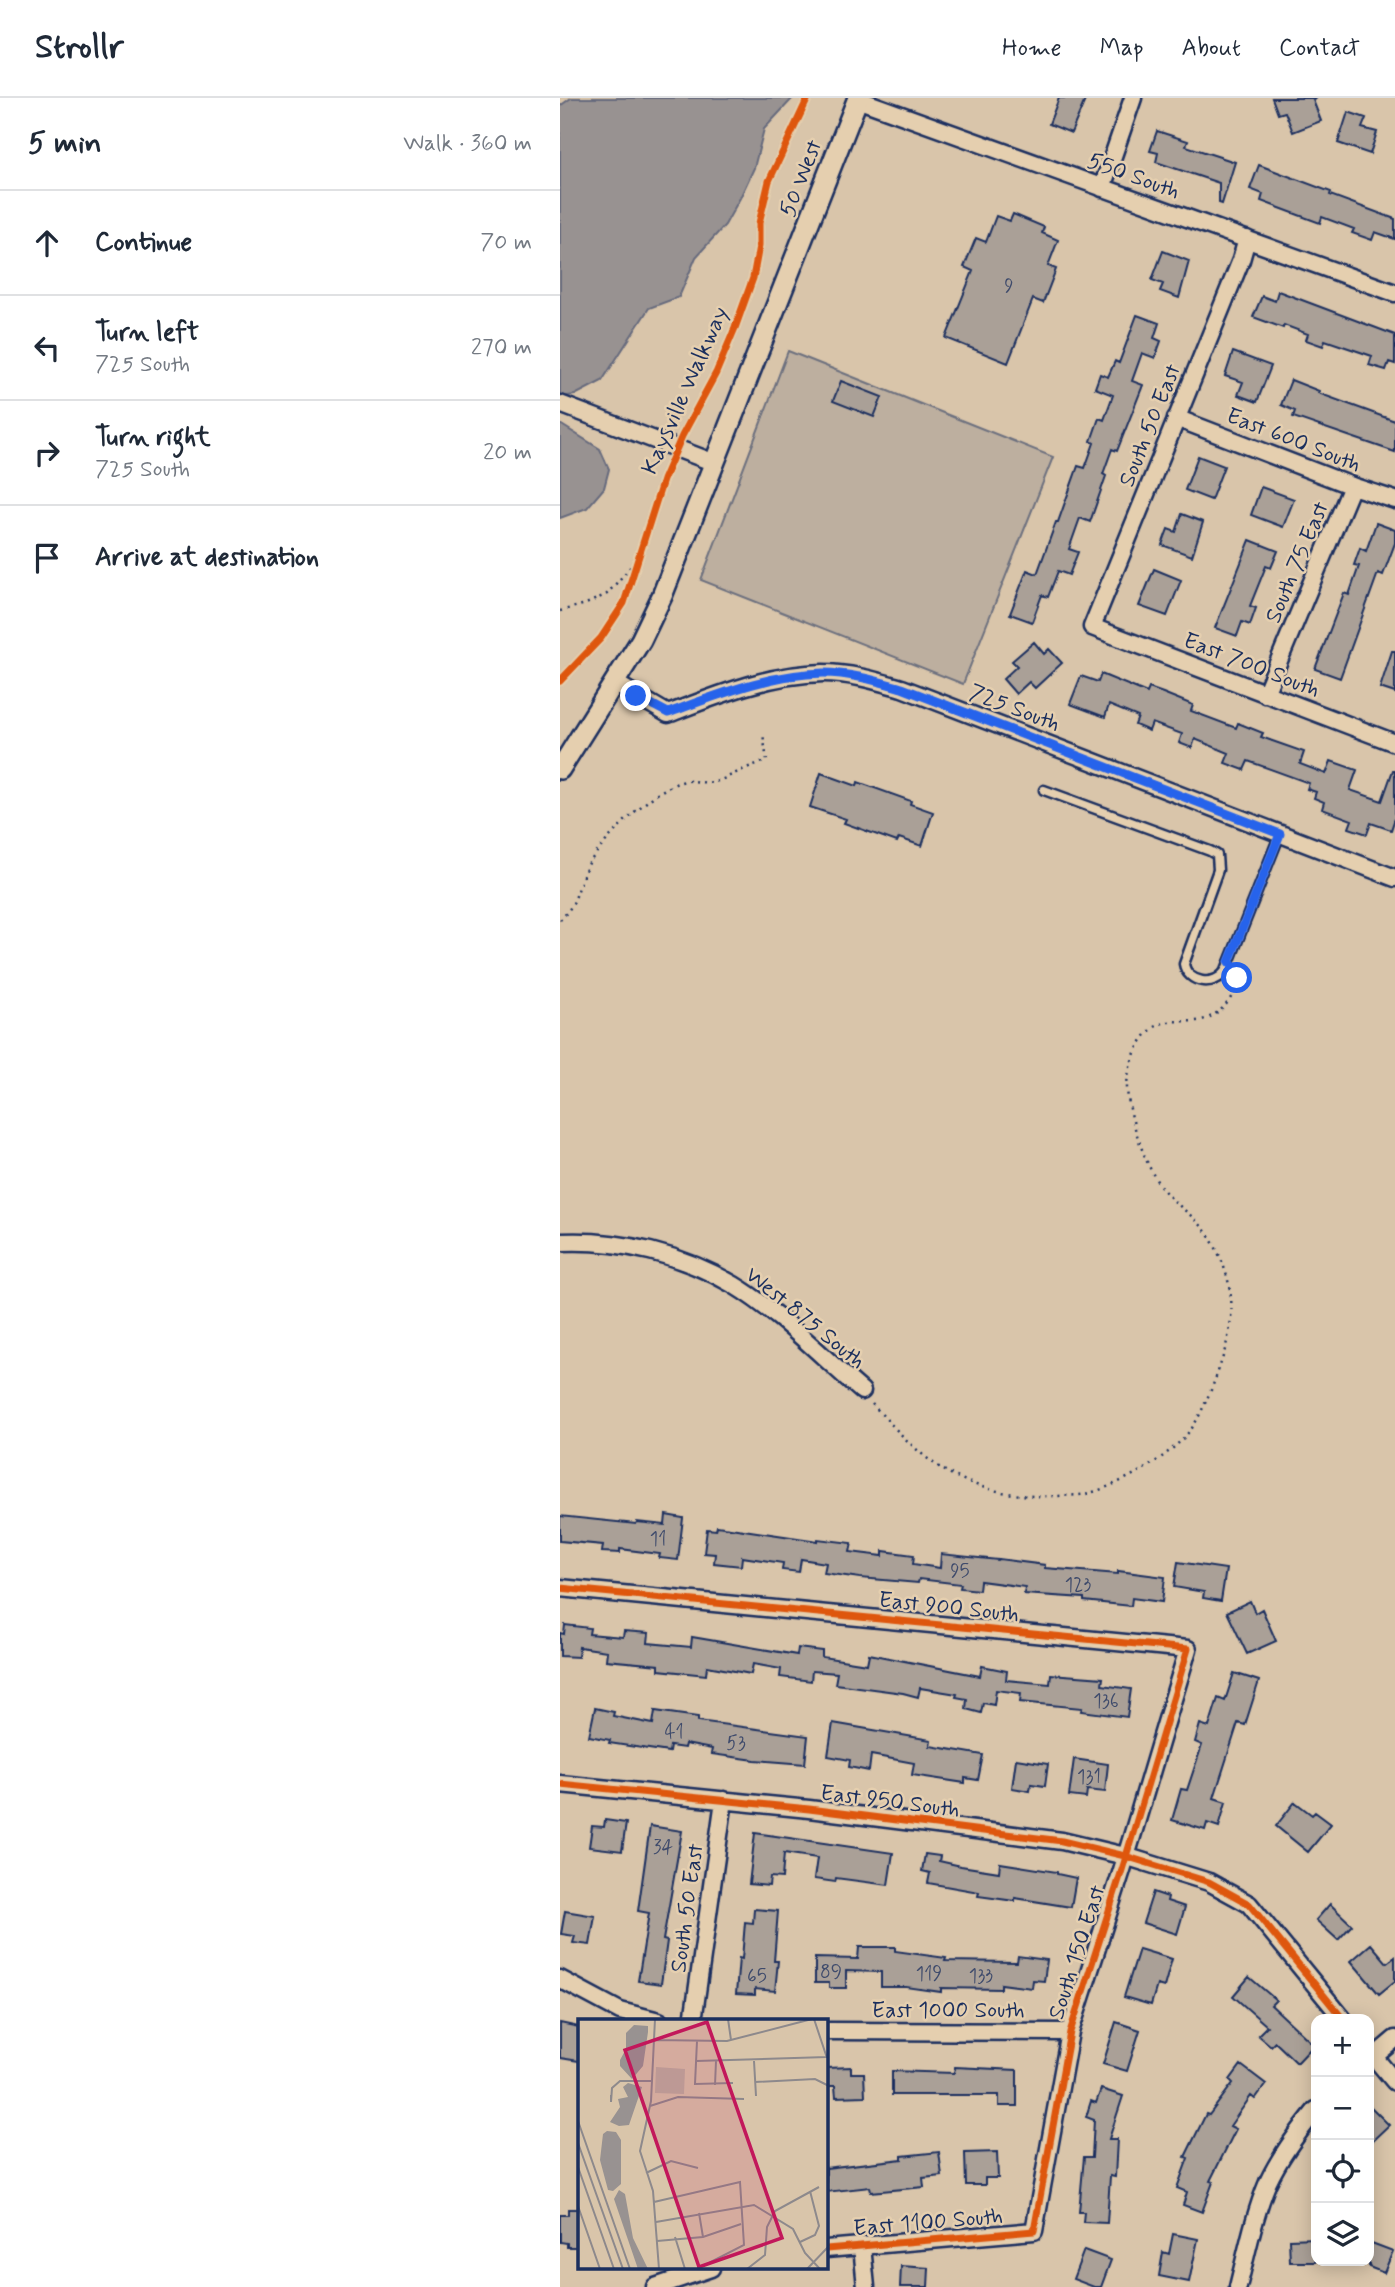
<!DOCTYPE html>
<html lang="en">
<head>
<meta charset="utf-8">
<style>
  body { margin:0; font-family:Mynerve,sans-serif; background:#f6f6f7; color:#1f2937 }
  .controls { position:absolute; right:21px; bottom:21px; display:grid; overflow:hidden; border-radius:14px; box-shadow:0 4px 18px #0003 }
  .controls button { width:63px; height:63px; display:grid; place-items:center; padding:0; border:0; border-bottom:2px solid #e0e1e3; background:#fff; color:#1f2937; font:35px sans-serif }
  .stop { position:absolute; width:21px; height:21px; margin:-16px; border:5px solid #2563eb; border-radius:50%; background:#fff }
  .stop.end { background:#2563eb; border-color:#fff; box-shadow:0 2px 7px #0008 }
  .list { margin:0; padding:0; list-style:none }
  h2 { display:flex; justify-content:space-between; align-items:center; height:91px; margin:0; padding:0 28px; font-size:30px }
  h2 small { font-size:23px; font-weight:400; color:#747a83 }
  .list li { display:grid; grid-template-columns:46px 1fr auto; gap:21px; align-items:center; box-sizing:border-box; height:105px; padding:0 28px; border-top:2px solid #e0e1e3 }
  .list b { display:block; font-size:26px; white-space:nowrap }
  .list p { margin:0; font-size:23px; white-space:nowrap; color:#747a83 }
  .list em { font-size:23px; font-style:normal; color:#747a83 }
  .icon { flex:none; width:38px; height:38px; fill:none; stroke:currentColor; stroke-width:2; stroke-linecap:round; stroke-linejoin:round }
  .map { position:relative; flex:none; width:835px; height:2189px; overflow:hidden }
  header { display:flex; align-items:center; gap:42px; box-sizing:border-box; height:98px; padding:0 35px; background:#fff; border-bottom:2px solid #e0e1e3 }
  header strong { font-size:33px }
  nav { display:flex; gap:38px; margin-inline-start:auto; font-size:24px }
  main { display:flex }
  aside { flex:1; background:#fff }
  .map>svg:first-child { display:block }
  .green { fill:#bdaf9f; stroke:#6c6f7e; stroke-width:2 }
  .water { fill:#989291; stroke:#666a7d; stroke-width:2 }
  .building { fill:#aaa097; stroke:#1b2f5e; stroke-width:2 }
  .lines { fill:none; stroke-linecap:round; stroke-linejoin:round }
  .service-casing { stroke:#1b2f5e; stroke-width:13 }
  .minor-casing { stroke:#1b2f5e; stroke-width:21 }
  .tertiary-casing { stroke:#1b2f5e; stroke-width:24 }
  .path { stroke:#1b2f5e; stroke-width:2.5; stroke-dasharray:2 5; stroke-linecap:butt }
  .service { stroke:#e5cfaf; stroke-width:8 }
  .minor { stroke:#e5cfaf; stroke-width:16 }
  .tertiary { stroke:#e5cfaf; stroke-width:19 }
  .cycleway-casing { stroke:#e5cfaf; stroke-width:11 }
  .cycleway { stroke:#de5710; stroke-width:7 }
  .route { stroke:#2563eb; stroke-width:9 }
  .labels { text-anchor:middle; stroke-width:5; stroke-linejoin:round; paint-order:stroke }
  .number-label { font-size:19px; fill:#3f4b6c }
  .street-label { font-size:23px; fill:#1b2f5e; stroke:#e5cfaf }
  .inset-road { fill:none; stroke:#8d898c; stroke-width:2 }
  .view { fill:#c2185b; fill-opacity:0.15; stroke:#c2185b; stroke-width:3.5 }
  .inset-edge { fill:none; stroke:#1b2f5e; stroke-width:3.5 }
</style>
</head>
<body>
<header>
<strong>Strollr</strong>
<nav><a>Home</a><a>Map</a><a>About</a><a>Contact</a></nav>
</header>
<main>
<aside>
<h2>5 min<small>Walk · 360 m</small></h2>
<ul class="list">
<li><svg class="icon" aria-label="ahead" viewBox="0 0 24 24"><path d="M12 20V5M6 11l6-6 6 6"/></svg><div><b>Continue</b></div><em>70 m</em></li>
<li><svg class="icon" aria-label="left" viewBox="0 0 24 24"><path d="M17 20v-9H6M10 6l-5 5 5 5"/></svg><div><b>Turn left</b><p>725 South</p></div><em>270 m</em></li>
<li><svg class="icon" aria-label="right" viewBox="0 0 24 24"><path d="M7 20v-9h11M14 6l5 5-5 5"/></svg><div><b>Turn right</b><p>725 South</p></div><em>20 m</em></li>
<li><svg class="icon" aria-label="arrive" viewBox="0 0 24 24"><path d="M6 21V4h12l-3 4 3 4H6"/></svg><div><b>Arrive at destination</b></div></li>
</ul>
</aside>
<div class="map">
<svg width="835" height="2189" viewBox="0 0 835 2189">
  <rect width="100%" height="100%" fill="#d9c5aa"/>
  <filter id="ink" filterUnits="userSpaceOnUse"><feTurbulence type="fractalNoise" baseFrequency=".0143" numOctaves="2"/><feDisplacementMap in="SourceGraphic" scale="14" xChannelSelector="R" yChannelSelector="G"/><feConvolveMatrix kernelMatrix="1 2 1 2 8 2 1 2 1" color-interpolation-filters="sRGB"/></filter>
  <g filter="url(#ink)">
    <path class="green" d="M 228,253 L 493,359 L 403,586 L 141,482 Z"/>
    <path class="water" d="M 11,0 L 233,0 L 204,31 L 194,70 L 180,100 L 165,127 L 136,159 L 119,199 L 89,210 L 42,283 L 15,297 L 0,299 L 0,8 Z
      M 0,326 L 40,351 L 49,371 L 44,390 L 27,410 L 0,420 Z"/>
    <path class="building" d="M 499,0 L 526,0 L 511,35 L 489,26 Z
      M 712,0 L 757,0 L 753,2 L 761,23 L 733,34 L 725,14 L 718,16 Z
      M 788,14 L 806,20 L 802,30 L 817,34 L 810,56 L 778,45 Z
      M 597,33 L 628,43 L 626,48 L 675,64 L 662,106 L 659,105 L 659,85 L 596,64 L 598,55 L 590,53 Z
      M 699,67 L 771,94 L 770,97 L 835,121 L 835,141 L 815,134 L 812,142 L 792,135 L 794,131 L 762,119 L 760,125 L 701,103 L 703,96 L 690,91 Z
      M 453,116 L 484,129 L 482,135 L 498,142 L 488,168 L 496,171 L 483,205 L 473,201 L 448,265 L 386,240 L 413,173 L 404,169 L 416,140 L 426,144 L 436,118 L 450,123 Z
      M 603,153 L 629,163 L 619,200 L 600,193 L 603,186 L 592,182 Z
      M 718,193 L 835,237 L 835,266 L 829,264 L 826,272 L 809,267 L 812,258 L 765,242 L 763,248 L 746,242 L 748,236 L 724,227 L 723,230 L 693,219 L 702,198 L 715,203 Z
      M 577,217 L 599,225 L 594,240 L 601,243 L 595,260 L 582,255 L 572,283 L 583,287 L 557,353 L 552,351 L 543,376 L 546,378 L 530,424 L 520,420 L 509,451 L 518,454 L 509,477 L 498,473 L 488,499 L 482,497 L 472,524 L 450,516 L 467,472 L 477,476 L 496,424 L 498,424 L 518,368 L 525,370 L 534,345 L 531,343 L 539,320 L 544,322 L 553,297 L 535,290 L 540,276 L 548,279 L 555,263 L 559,265 Z
      M 673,254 L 711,268 L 697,304 L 678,297 L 683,284 L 665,278 Z
      M 731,282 L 759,293 L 758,295 L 835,323 L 835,354 L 733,319 L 735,313 L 721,307 Z
      M 281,283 L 322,299 L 314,319 L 273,303 Z
      M 638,358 L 664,368 L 651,402 L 625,392 Z
      M 701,389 L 734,401 L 723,429 L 691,417 Z
      M 622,416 L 643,424 L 632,458 L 602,447 L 608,431 L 616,434 Z
      M 816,425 L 835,432 L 835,445 L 823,477 L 818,475 L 780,580 L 755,571 L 784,495 L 789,497 L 799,468 L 794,467 L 800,450 L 806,453 Z
      M 690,442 L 718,453 L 711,470 L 706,468 L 690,508 L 696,510 L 690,527 L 682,524 L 677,538 L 655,530 Z
      M 594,471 L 621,482 L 607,518 L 579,508 Z
      M 474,544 L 484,556 L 489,551 L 502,565 L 475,590 L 469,584 L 456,596 L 443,581 L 457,568 L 452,563 Z
      M 832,553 L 835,553 L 835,595 L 820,590 Z
      M 541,576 L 587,595 L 589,590 L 603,595 L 633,607 L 631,613 L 676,630 L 678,625 L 703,635 L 701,639 L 744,654 L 740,666 L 766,676 L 771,663 L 797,672 L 790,692 L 822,703 L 833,672 L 835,672 L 835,720 L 831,732 L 811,725 L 807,736 L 789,730 L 792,722 L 762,711 L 764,704 L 754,700 L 756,694 L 747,691 L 749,685 L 688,663 L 684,672 L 665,665 L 669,655 L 635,641 L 632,650 L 619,645 L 622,636 L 592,625 L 589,633 L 575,627 L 578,619 L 549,607 L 545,619 L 510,606 L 521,578 L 538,584 Z
      M 261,675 L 297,688 L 298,684 L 351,703 L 350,706 L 373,714 L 362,748 L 339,740 L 337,744 L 284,725 L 286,721 L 250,709 Z
      M 106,1417 L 123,1420 L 118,1462 L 99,1460 L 100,1456 L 60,1451 L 60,1455 L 42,1454 L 43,1447 L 0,1443 L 0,1418 L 76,1426 L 77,1424 L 105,1427 Z
      M 157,1428 L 258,1443 L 258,1441 L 292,1445 L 290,1454 L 323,1458 L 323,1453 L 354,1457 L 353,1466 L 380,1470 L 381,1456 L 438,1462 L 439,1461 L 485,1467 L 485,1470 L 558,1476 L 558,1473 L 605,1479 L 602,1504 L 572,1500 L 571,1508 L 524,1503 L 524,1500 L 464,1496 L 465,1489 L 420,1483 L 419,1492 L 400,1490 L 401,1486 L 359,1481 L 358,1485 L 300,1480 L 264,1475 L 266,1465 L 241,1461 L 239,1474 L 222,1472 L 223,1465 L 182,1459 L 181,1468 L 154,1465 L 155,1456 L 144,1455 L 147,1431 L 156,1432 Z
      M 618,1464 L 666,1471 L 661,1503 L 643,1500 L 644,1494 L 614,1489 Z
      M 690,1503 L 695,1515 L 702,1511 L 716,1543 L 687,1556 L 667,1514 Z
      M 5,1527 L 30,1530 L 29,1536 L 63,1539 L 64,1533 L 89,1535 L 88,1545 L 131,1549 L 132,1539 L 237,1557 L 238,1550 L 262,1553 L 262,1559 L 307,1566 L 309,1556 L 420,1578 L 422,1568 L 447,1573 L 446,1582 L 490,1586 L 491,1576 L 543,1580 L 542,1587 L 571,1591 L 567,1619 L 521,1613 L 522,1610 L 460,1604 L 461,1595 L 436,1592 L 434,1607 L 423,1605 L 421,1615 L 406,1611 L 407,1601 L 396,1599 L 397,1596 L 360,1590 L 358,1599 L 343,1595 L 275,1586 L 277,1575 L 252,1573 L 251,1583 L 220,1579 L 221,1571 L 193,1566 L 191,1576 L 147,1568 L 146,1577 L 99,1572 L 99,1567 L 46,1562 L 47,1553 L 19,1549 L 18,1559 L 0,1558 L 0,1535 L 4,1536 Z
      M 674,1575 L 699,1583 L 685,1627 L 678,1625 L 654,1700 L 666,1704 L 659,1729 L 647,1725 L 645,1732 L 612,1722 L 621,1691 L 627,1692 L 642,1647 L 635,1644 L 640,1626 L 649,1629 L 658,1600 L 665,1603 Z
      M 35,1610 L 54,1614 L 53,1618 L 93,1626 L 95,1613 L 138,1619 L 138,1623 L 248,1638 L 245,1666 L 195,1662 L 151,1656 L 152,1651 L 125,1646 L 124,1650 L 110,1648 L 109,1654 L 49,1645 L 50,1642 L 29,1638 Z
      M 273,1625 L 371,1642 L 370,1648 L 423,1657 L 418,1682 L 405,1680 L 405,1685 L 352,1677 L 354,1665 L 311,1657 L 309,1673 L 289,1669 L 290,1662 L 268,1658 Z
      M 456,1661 L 488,1666 L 485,1688 L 471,1686 L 470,1693 L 452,1690 Z
      M 514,1661 L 548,1666 L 545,1694 L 527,1692 L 526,1700 L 509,1698 Z
      M 735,1704 L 752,1717 L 755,1714 L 771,1726 L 748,1754 L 716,1728 Z
      M 45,1722 L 66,1725 L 62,1753 L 29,1749 L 32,1728 L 44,1729 Z
      M 90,1728 L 122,1733 L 103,1842 L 107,1843 L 101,1886 L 78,1883 L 89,1815 L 78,1813 Z
      M 195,1735 L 333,1755 L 328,1787 L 276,1780 L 275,1784 L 254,1781 L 257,1760 L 224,1755 L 222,1780 L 210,1779 L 209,1788 L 189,1786 Z
      M 365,1756 L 380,1758 L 379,1763 L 401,1768 L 439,1774 L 440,1765 L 497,1774 L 497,1776 L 516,1780 L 511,1809 L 455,1800 L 455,1803 L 418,1798 L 419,1794 L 368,1785 L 370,1775 L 362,1773 Z
      M 593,1794 L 608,1799 L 607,1803 L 625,1809 L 617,1836 L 583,1825 Z
      M 770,1806 L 792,1827 L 778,1842 L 756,1822 Z
      M 194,1811 L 218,1813 L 214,1863 L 218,1863 L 215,1893 L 195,1891 L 195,1897 L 176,1896 L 179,1860 L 182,1861 L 185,1824 L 193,1825 Z
      M 5,1813 L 35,1818 L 30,1847 L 13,1845 L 15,1838 L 1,1836 Z
      M 811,1846 L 827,1865 L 835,1859 L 835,1883 L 819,1896 L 791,1863 Z
      M 299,1849 L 335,1849 L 335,1853 L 386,1860 L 385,1863 L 457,1864 L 458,1858 L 487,1862 L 484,1883 L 473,1882 L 472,1890 L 441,1886 L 441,1891 L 381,1890 L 381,1894 L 346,1889 L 321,1889 L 321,1874 L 286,1873 L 286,1890 L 269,1890 L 269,1885 L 255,1885 L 255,1860 L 298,1861 Z
      M 579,1851 L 612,1861 L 604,1889 L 597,1887 L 591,1907 L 564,1899 Z
      M 689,1879 L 716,1902 L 711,1907 L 754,1947 L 737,1965 L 715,1944 L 711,1948 L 698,1937 L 707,1928 L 673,1898 Z
      M 556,1924 L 580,1932 L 567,1973 L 543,1966 Z
      M 0,1925 L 19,1929 L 19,1963 L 0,1960 Z
      M 681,1967 L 706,1986 L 695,2001 L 691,1998 L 670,2028 L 676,2031 L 650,2083 L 653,2084 L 642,2114 L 623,2107 L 627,2094 L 617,2090 L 628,2060 L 625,2059 L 646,2016 L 649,2017 L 673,1985 L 670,1982 Z
      M 291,1969 L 291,1975 L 304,1975 L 305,1998 L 276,1999 L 275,1988 L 267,1988 L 266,1970 Z
      M 395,1969 L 457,1972 L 457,2008 L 439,2008 L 439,1997 L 332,1997 L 332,1973 L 394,1975 Z
      M 541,1991 L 563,1998 L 549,2041 L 557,2041 L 555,2079 L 550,2078 L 547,2125 L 523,2124 L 524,2114 L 519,2114 L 524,2059 L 532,2059 L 534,2022 L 526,2019 L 531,2003 L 536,2005 Z
      M 809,2007 L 829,2027 L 809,2046 Z
      M 379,2054 L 382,2078 L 363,2080 L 364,2089 L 311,2094 L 310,2089 L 266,2094 L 266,2070 L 342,2061 L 342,2058 Z
      M 437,2054 L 438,2080 L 425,2080 L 425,2087 L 406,2087 L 405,2055 Z
      M 8,2111 L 19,2111 L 19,2149 L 7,2149 L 7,2145 L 0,2144 L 0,2117 L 8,2117 Z
      M 613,2136 L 638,2141 L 629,2184 L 599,2178 L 603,2154 L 609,2156 Z
      M 756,2140 L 756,2164 L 730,2164 L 729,2141 Z
      M 809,2144 L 833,2153 L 824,2175 L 809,2169 Z
      M 524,2152 L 551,2162 L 541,2189 L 534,2189 L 513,2181 Z
      M 341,2168 L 369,2170 L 368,2189 L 340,2189 Z"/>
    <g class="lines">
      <defs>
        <path id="service" d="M 484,692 L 650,753 L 657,757 L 658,772 L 624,866 C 627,885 655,890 666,872 L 720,736"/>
        <path id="minor" d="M 297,1 L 835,195
          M 542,90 L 573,0
          M 687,141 L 681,162 L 532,529 L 835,645
          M 0,306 L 155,365
          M 616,320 L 792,388 L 835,402
          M 55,585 L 108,616 C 158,597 209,576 263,575 C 290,575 317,583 342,590 L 835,780
          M 705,596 L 792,388
          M 0,1144 C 60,1141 123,1157 174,1187 C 220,1215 261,1258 302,1293
          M 0,1490 L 628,1551 L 562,1772 L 510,1934 L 474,2133 L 266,2151
          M 0,1686 L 249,1711 L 502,1743 L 565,1758 L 649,1784 L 689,1806 L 783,1921
          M 0,1881 L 60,1913 L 99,1923
          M 133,1923 L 164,1702
          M 266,1933 L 510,1934
          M 809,1953 L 835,1984
          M 809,1963 L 835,1941
          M 302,2148 L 306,2189
          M 95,2189 L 151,2170
          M 678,2189 C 687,2154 694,2117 708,2084 C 720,2058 738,2034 756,2012"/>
        <path id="tertiary" d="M 0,671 L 81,542 L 102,498 L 298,0"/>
      </defs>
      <use href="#service" class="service-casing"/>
      <use href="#minor" class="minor-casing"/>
      <use href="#tertiary" class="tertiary-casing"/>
      <path class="path" d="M 0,513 L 26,506 L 47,496 L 79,459
        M 0,822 C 5,817 10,811 13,805 C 19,792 22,777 29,765 C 46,740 95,687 126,683 C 137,682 146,687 158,683 C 176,676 187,668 207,663 L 203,636
        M 312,1306 C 335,1330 358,1357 387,1374 C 421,1393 461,1400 499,1398 C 508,1397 517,1398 526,1396 C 546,1391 566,1381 584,1371 C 602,1360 619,1347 632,1330 C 640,1318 645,1305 651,1292 C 662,1264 674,1230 671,1200 C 669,1177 658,1149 644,1131 C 631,1115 611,1104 599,1086 C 585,1067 566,1010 567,986 C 569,963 582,928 608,924 C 620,922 634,925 645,921 C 664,914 677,897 677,877"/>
      <use href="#service" class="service"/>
      <use href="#minor" class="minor"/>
      <use href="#tertiary" class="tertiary"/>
      <defs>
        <path id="cycleway" d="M 0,583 L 41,540 L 64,505 L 103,382 L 122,338 L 156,275 L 175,230 L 193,180 L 199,148 L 199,125 L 209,83 L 248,0
          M 0,1490 L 628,1551 L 562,1772 L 510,1934 L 474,2133 L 266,2151
          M 0,1686 L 249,1711 L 502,1743 L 565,1758 L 649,1784 L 689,1806 L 783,1921"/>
      </defs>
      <use href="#cycleway" class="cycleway-casing"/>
      <use href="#cycleway" class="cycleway"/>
    </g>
  </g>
  <g class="lines" filter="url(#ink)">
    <path class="route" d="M 76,598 L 108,615 C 158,597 209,576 263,575 C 290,575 317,583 342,590 L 720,736 L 669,864 L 675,870 L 677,880"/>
  </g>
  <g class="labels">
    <g class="number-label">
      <text x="449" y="194">9</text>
      <text x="98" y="1447">11</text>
      <text x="400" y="1479">95</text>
      <text x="518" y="1493">123</text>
      <text x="546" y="1609">136</text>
      <text x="114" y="1640">41</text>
      <text x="176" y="1651">53</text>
      <text x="529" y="1685">131</text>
      <text x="103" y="1755">34</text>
      <text x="271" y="1880">89</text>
      <text x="369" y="1882">119</text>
      <text x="197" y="1884">65</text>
      <text x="421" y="1884">133</text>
    </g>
    <g class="street-label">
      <text transform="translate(574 77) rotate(20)" y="8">550 South</text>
      <text transform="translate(240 80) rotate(-69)" y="8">50 West</text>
      <text transform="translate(124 292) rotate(-66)" y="8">Kaysville Walkway</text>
      <text transform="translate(589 327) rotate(-68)" y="8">South 50 East</text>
      <text transform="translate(734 341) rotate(21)" y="8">East 600 South</text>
      <text transform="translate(736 464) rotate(-67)" y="8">South 75 East</text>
      <text transform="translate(692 566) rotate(21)" y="8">East 700 South</text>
      <text transform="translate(455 609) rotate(21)" y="8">725 South</text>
      <text transform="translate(246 1219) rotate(39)" y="8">West 875 South</text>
      <text transform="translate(389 1508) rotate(6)" y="8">East 900 South</text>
      <text transform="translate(330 1702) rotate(7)" y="8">East 950 South</text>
      <text transform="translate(126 1810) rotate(-82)" y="8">South 50 East</text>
      <text transform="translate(516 1854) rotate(-72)" y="8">South 150 East</text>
      <text x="388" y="1919">East 1000 South</text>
      <text transform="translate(368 2123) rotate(-5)" y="8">East 1100 South</text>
    </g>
  </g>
  <g transform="translate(18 1921)">
    <rect width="250" height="250" fill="#d9c5aa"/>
    <path d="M 78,48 L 107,50 L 106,75 L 77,74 Z" fill="#bdaf9f"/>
    <path d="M 56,6 L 70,7 L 70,13 L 65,47 L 54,60 L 42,47 L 42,41 L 48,30 L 48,14 ZM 50,64 L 64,68 L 51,106 L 41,107 L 32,103 L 42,88 L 40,80 L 50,78 L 45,68 ZM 29,112 L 38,113 L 43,121 L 43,165 L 35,172 L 30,171 L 22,141 L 25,115 ZM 41,171 L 47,175 L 55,219 L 70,250 L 60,250 L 36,180 Z" fill="#989291"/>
    <path class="inset-road" d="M 77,0 L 73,82 L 62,132 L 75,172 L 81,250M 150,0 L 153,21M 236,0 L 249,39M 76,21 L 149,22 L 234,0M 119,22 L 117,65 L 155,64M 118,42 L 249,38M 176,42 L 178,77M 177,63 L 237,60 L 251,67M 137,66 L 138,42M 33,76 L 33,83 L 34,69 L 42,62 L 74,62M 72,87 L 100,78 L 166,80M 0,102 L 52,250M 0,124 L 45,250M 0,148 L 36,250M 68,154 L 93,142 L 120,149M 76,183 L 162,163 L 166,226 L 119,250M 0,187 L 22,250M 121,194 L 125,218M 78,203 L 176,186 L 215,210 L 227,234 L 242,250M 97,218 L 107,250M 79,222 L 125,218 L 163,205M 222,223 L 237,216 L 241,207 L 232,172M 169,250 L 187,236 L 189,208 L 197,192 L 241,168M 229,250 L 251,227"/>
    <path class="view" d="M 129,3 L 204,219 L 121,248 L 47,31 Z"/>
    <rect width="250" height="250" class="inset-edge"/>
  </g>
</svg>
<div class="controls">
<button>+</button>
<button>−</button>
<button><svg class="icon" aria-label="locate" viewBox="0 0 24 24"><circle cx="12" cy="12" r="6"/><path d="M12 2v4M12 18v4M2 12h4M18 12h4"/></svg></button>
<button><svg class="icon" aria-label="layers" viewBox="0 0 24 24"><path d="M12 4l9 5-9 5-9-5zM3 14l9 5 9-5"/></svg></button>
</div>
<div class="stop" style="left:677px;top:880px"></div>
<div class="stop end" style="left:76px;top:598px"></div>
</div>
</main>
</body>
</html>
